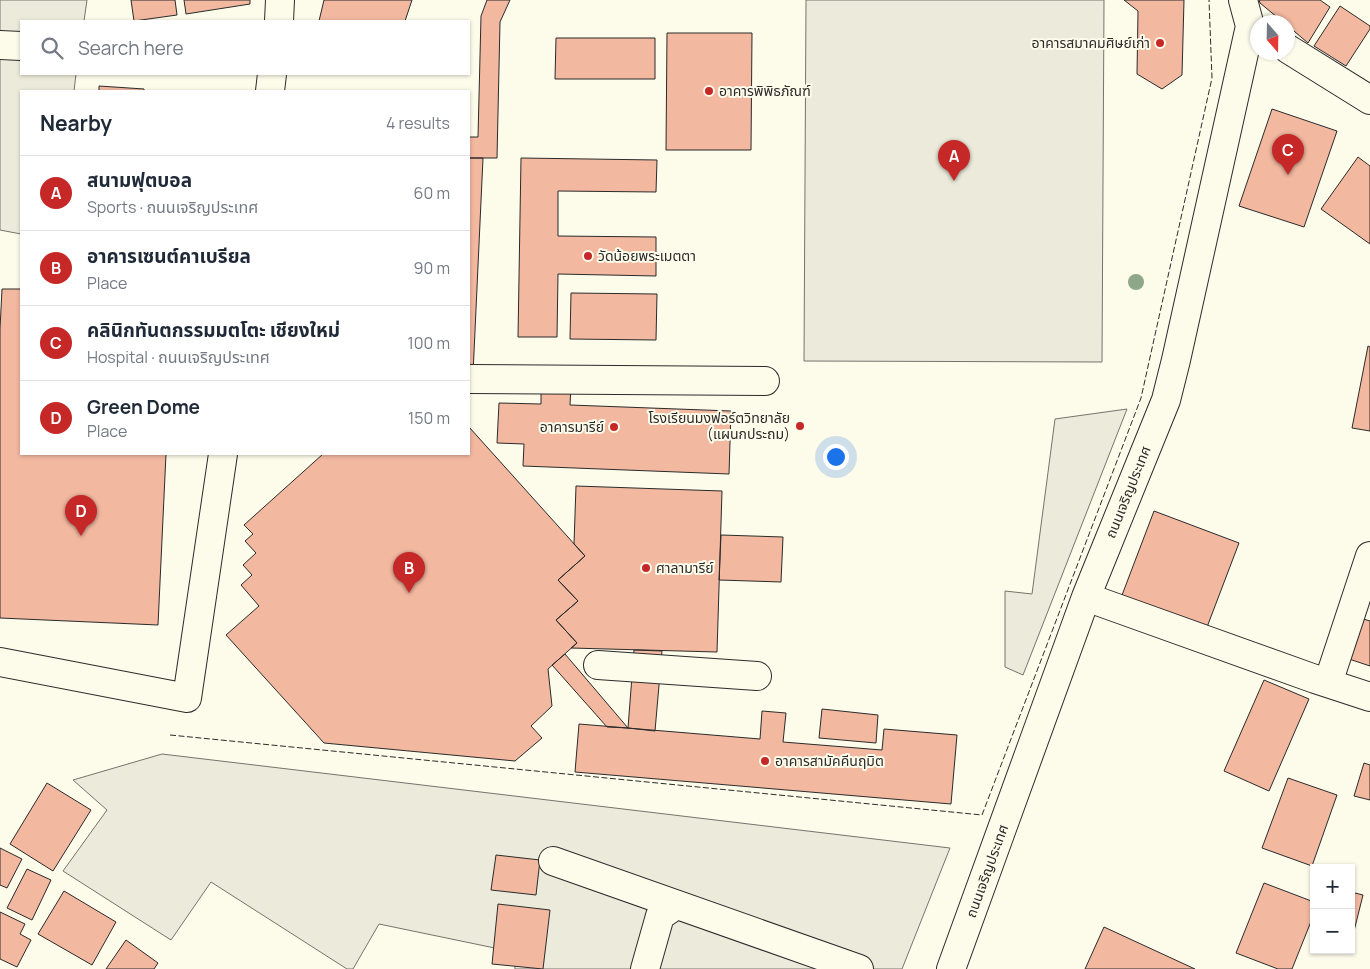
<!DOCTYPE html>
<html lang="en">
<head>
<meta charset="utf-8">
<style>
  body { margin:0; font-family:Manrope,"Noto Sans Thai",sans-serif; background:#f2f2f3; color:#1f2937 }
  .controls { position:absolute; right:15px; bottom:15px; display:grid; overflow:hidden; border-radius:0px; box-shadow:0 1px 4px #0004 }
  .controls button { width:45px; height:45px; display:grid; place-items:center; padding:0; border:0; border-bottom:1px solid #e0e1e3; background:#fff; color:#1f2937; font:25px sans-serif }
  .compass { position:absolute; left:1250px; top:15px; width:45px; height:45px; border-radius:50%; background:#fff; box-shadow:0 1px 4px #0004; rotate:160deg }
  .you { position:absolute; left:835px; top:456px; width:18px; height:18px; margin:-12px; border:4px solid #fff; border-radius:50%; background:#1a73e8; box-shadow:0 0 0 8px #1a73e833 }
  .badge { display:grid; place-items:center; width:32px; height:32px; border-radius:50%; background:#c62828; color:#fff; font-size:16px; font-weight:700 }
  .pin { position:absolute; translate:-50% -41px; filter:drop-shadow(0 1px 2px #0008) }
  .pin::after { content:''; position:absolute; top:26px; width:18px; height:15px; background:inherit; clip-path:polygon(0 0,100% 0,50% 100%) }
  .list { margin:0; padding:0; list-style:none }
  h2 { display:flex; justify-content:space-between; align-items:center; height:65px; margin:0; padding:0 20px; font-size:21px }
  h2 small { font-size:16px; font-weight:400; color:#747a83 }
  .list li { display:grid; grid-template-columns:32px 1fr auto; gap:15px; align-items:center; box-sizing:border-box; height:75px; padding:0 20px; border-top:1px solid #e0e1e3 }
  .list b { display:block; font-size:19px; white-space:nowrap }
  .list p { margin:0; font-size:16px; white-space:nowrap; color:#747a83 }
  .list em { font-size:16px; font-style:normal; color:#747a83 }
  .icon { flex:none; width:28px; height:28px; fill:none; stroke:currentColor; stroke-width:2; stroke-linecap:round; stroke-linejoin:round }
  .map { position:relative; flex:none; width:1370px; height:969px; overflow:hidden }
  .search { position:absolute; background:#fff; box-shadow:0 1px 4px #0004; left:20px; top:20px; width:450px; height:55px; display:flex; align-items:center; gap:12px; box-sizing:border-box; padding:0 18px; border-radius:0px; color:#747a83; font-size:19px }
  .panel { position:absolute; background:#fff; box-shadow:0 1px 4px #0004; left:20px; top:90px; width:450px; height:365px; border-radius:0px }
  .map>svg:first-child { display:block }
  .green { fill:#ecebdb; stroke:#74746e }
  .building { fill:#f2b8a0; stroke:#2b2b2b }
  .lines { fill:none; stroke-linecap:round; stroke-linejoin:round }
  .minor-casing { stroke:#2b2b2b; stroke-width:30 }
  .minor { stroke:#fdfbea; stroke-width:28 }
  .fence { stroke:#2b2b2b; stroke-width:1; stroke-dasharray:6 2.5; stroke-linecap:butt }
  .tree { fill:#8ea78a }
  .poi-dot { fill:#c62828; stroke:#fdfbea; stroke-width:2 }
  .labels { text-anchor:middle; stroke-width:4; stroke-linejoin:round; paint-order:stroke }
  .poi-label { font-size:14px; fill:#2b2b2b; stroke:#fdfbea; text-anchor:start }
  .street-label { font-size:14px; fill:#2b2b2b; stroke:#fdfbea }
</style>
</head>
<body>
<div class="map">
<svg width="1370" height="969" viewBox="0 0 1370 969">
  <rect width="100%" height="100%" fill="#fdfbea"/>
  <path class="green" d="M 0,0 L 87,0 L 84,21 L 21,21 L 21,74 L 76,74 L 74,91 L 21,91 L 21,234 L 0,230 Z
    M 806,0 L 1104,0 L 1102,362 L 804,361 Z
    M 1127,409 L 1023,675 L 1005,667 L 1005,591 L 1032,594 L 1055,419 Z
    M 162,754 L 950,848 L 902,969 L 515,969 L 514,952 L 379,924 L 353,969 L 347,969 L 211,882 L 171,940 L 63,871 L 107,810 L 73,780 Z"/>
  <path class="building" d="M 131,0 L 175,0 L 177,15 L 134,21 Z
    M 184,0 L 250,0 L 250,4 L 186,14 Z
    M 324,0 L 412,0 L 405,21 L 319,21 Z
    M 487,0 L 510,0 L 500,22 L 497,158 L 469,158 L 469,137 L 478,137 L 481,16 Z
    M 1124,0 L 1184,0 L 1182,75 L 1162,89 L 1137,74 L 1138,11 Z
    M 1259,0 L 1320,0 L 1330,7 L 1308,43 L 1288,26 L 1288,22 L 1283,22 L 1260,3 Z
    M 1340,6 L 1370,26 L 1370,29 L 1346,66 L 1314,46 Z
    M 667,33 L 752,33 L 751,150 L 666,150 Z
    M 556,38 L 655,38 L 655,79 L 555,79 Z
    M 99,86 L 144,89 L 144,91 L 99,91 Z
    M 1272,109 L 1337,131 L 1304,227 L 1239,206 Z
    M 1358,157 L 1370,166 L 1370,244 L 1321,209 Z
    M 469,158 L 483,158 L 473,374 L 469,374 Z
    M 521,158 L 657,160 L 656,192 L 558,191 L 558,236 L 656,237 L 656,276 L 558,274 L 557,337 L 518,337 Z
    M 2,289 L 21,289 L 21,454 L 166,454 L 158,625 L 0,618 L 0,329 Z
    M 571,293 L 657,294 L 656,340 L 570,339 Z
    M 1368,346 L 1370,347 L 1370,431 L 1352,428 Z
    M 541,385 L 571,386 L 570,405 L 731,411 L 729,474 L 523,466 L 524,444 L 497,443 L 499,403 L 541,404 Z
    M 469,427 L 585,556 L 558,580 L 578,601 L 556,620 L 577,643 L 548,669 L 552,706 L 531,726 L 542,738 L 515,761 L 324,743 L 226,635 L 259,606 L 241,585 L 252,575 L 243,565 L 256,553 L 245,541 L 253,534 L 244,525 L 323,454 L 469,454 Z
    M 576,486 L 722,491 L 717,652 L 571,648 L 577,643 L 556,620 L 578,601 L 558,580 L 585,556 L 574,544 Z
    M 1154,511 L 1239,543 L 1204,635 L 1119,603 Z
    M 721,535 L 783,537 L 781,582 L 719,580 Z
    M 1357,617 L 1370,621 L 1370,666 L 1343,657 Z
    M 634,650 L 662,651 L 655,731 L 628,728 Z
    M 565,654 L 628,728 L 607,727 L 552,665 Z
    M 1264,680 L 1309,699 L 1269,791 L 1224,771 Z
    M 822,709 L 878,715 L 876,743 L 819,738 Z
    M 762,711 L 786,713 L 783,742 L 882,750 L 884,729 L 957,735 L 951,804 L 575,772 L 579,724 L 760,739 Z
    M 1364,763 L 1370,765 L 1370,800 L 1354,796 Z
    M 1288,778 L 1337,795 L 1312,866 L 1262,848 Z
    M 47,783 L 91,810 L 53,871 L 10,844 Z
    M 0,848 L 22,859 L 7,888 L 0,885 Z
    M 496,855 L 540,860 L 536,895 L 491,890 Z
    M 27,869 L 51,880 L 32,920 L 7,908 Z
    M 1264,883 L 1314,902 L 1314,914 L 1292,969 L 1278,969 L 1236,953 Z
    M 64,891 L 116,922 L 92,965 L 38,934 Z
    M 1351,892 L 1363,895 L 1351,943 Z
    M 498,904 L 550,910 L 543,969 L 492,964 Z
    M 0,912 L 25,924 L 20,934 L 31,940 L 17,967 L 0,959 Z
    M 1104,927 L 1195,969 L 1085,969 Z
    M 126,940 L 158,963 L 154,969 L 106,969 Z"/>
  <g class="lines">
    <defs>
      <path id="minor" d="M 279,21 L 280,0
        M 0,45 L 21,46
        M 1288,49 L 1370,100
        M 270,91 L 272,74
        M 469,379 L 765,381
        M 1086,597 L 1315,679 L 1370,697
        M 0,662 L 187,698 L 223,454
        M 598,665 L 757,676
        M 1328,683 L 1370,556
        M 553,861 L 859,969
        M 645,969 L 660,916 L 676,905
        M 951,969 L 1086,597 L 1166,400 L 1176,360 L 1250,26 L 1243,0"/>
    </defs>
    <use href="#minor" class="minor-casing"/>
    <use href="#minor" class="minor"/>
    <path class="fence" d="M 170,735 L 982,815 L 1141,398 L 1212,78 L 1209,0"/>
  </g>
  <circle class="tree" cx="1136" cy="282" r="8"/>
  <g class="poi-dot">
    <circle cx="1160" cy="43" r="5"/>
    <circle cx="709" cy="91" r="5"/>
    <circle cx="588" cy="256" r="5"/>
    <circle cx="800" cy="426" r="5"/>
    <circle cx="614" cy="427" r="5"/>
    <circle cx="646" cy="568" r="5"/>
    <circle cx="765" cy="761" r="5"/>
  </g>
  <g class="labels">
    <g class="poi-label">
      <text x="1150" y="48" text-anchor="end">อาคารสมาคมศิษย์เก่า</text>
      <text x="719" y="96">อาคารพิพิธภัณฑ์</text>
      <text x="598" y="261">วัดน้อยพระเมตตา</text>
      <text x="790" y="423" text-anchor="end">โรงเรียนมงฟอร์ตวิทยาลัย<tspan x="790" dy="16">(แผนกประถม)</tspan></text>
      <text x="604" y="432" text-anchor="end">อาคารมารีย์</text>
      <text x="656" y="573">ศาลามารีย์</text>
      <text x="775" y="766">อาคารสามัคคีนฤมิต</text>
    </g>
    <g class="street-label">
      <text transform="translate(1128 492) rotate(-68)" y="5">ถนนเจริญประเทศ</text>
      <text transform="translate(987 871) rotate(-70)" y="5">ถนนเจริญประเทศ</text>
    </g>
  </g>
</svg>
<div class="controls">
<button>+</button>
<button>−</button>
</div>
<svg class="compass" viewBox="-18 -18 36 36"><path d="M0-13l5 13h-10z" fill="#e53935"/><path d="M0 13l5-13h-10z" fill="#747a83"/></svg>
<div class="you"></div>
<div class="pin badge" style="left:954px;top:181px">A</div>
<div class="pin badge" style="left:409px;top:593px">B</div>
<div class="pin badge" style="left:1288px;top:175px">C</div>
<div class="pin badge" style="left:81px;top:536px">D</div>
<div class="search"><svg class="icon" aria-label="search" viewBox="0 0 24 24"><circle cx="10" cy="10" r="6"/><path d="M15 15l6 6"/></svg>Search here</div>
<section class="panel">
<h2>Nearby<small>4 results</small></h2>
<ul class="list">
<li><span class="badge">A</span><div><b>สนามฟุตบอล</b><p>Sports · ถนนเจริญประเทศ</p></div><em>60 m</em></li>
<li><span class="badge">B</span><div><b>อาคารเซนต์คาเบรียล</b><p>Place</p></div><em>90 m</em></li>
<li><span class="badge">C</span><div><b>คลินิกทันตกรรมมตโตะ เชียงใหม่</b><p>Hospital · ถนนเจริญประเทศ</p></div><em>100 m</em></li>
<li><span class="badge">D</span><div><b>Green Dome</b><p>Place</p></div><em>150 m</em></li>
</ul>
</section>
</div>
</body>
</html>
